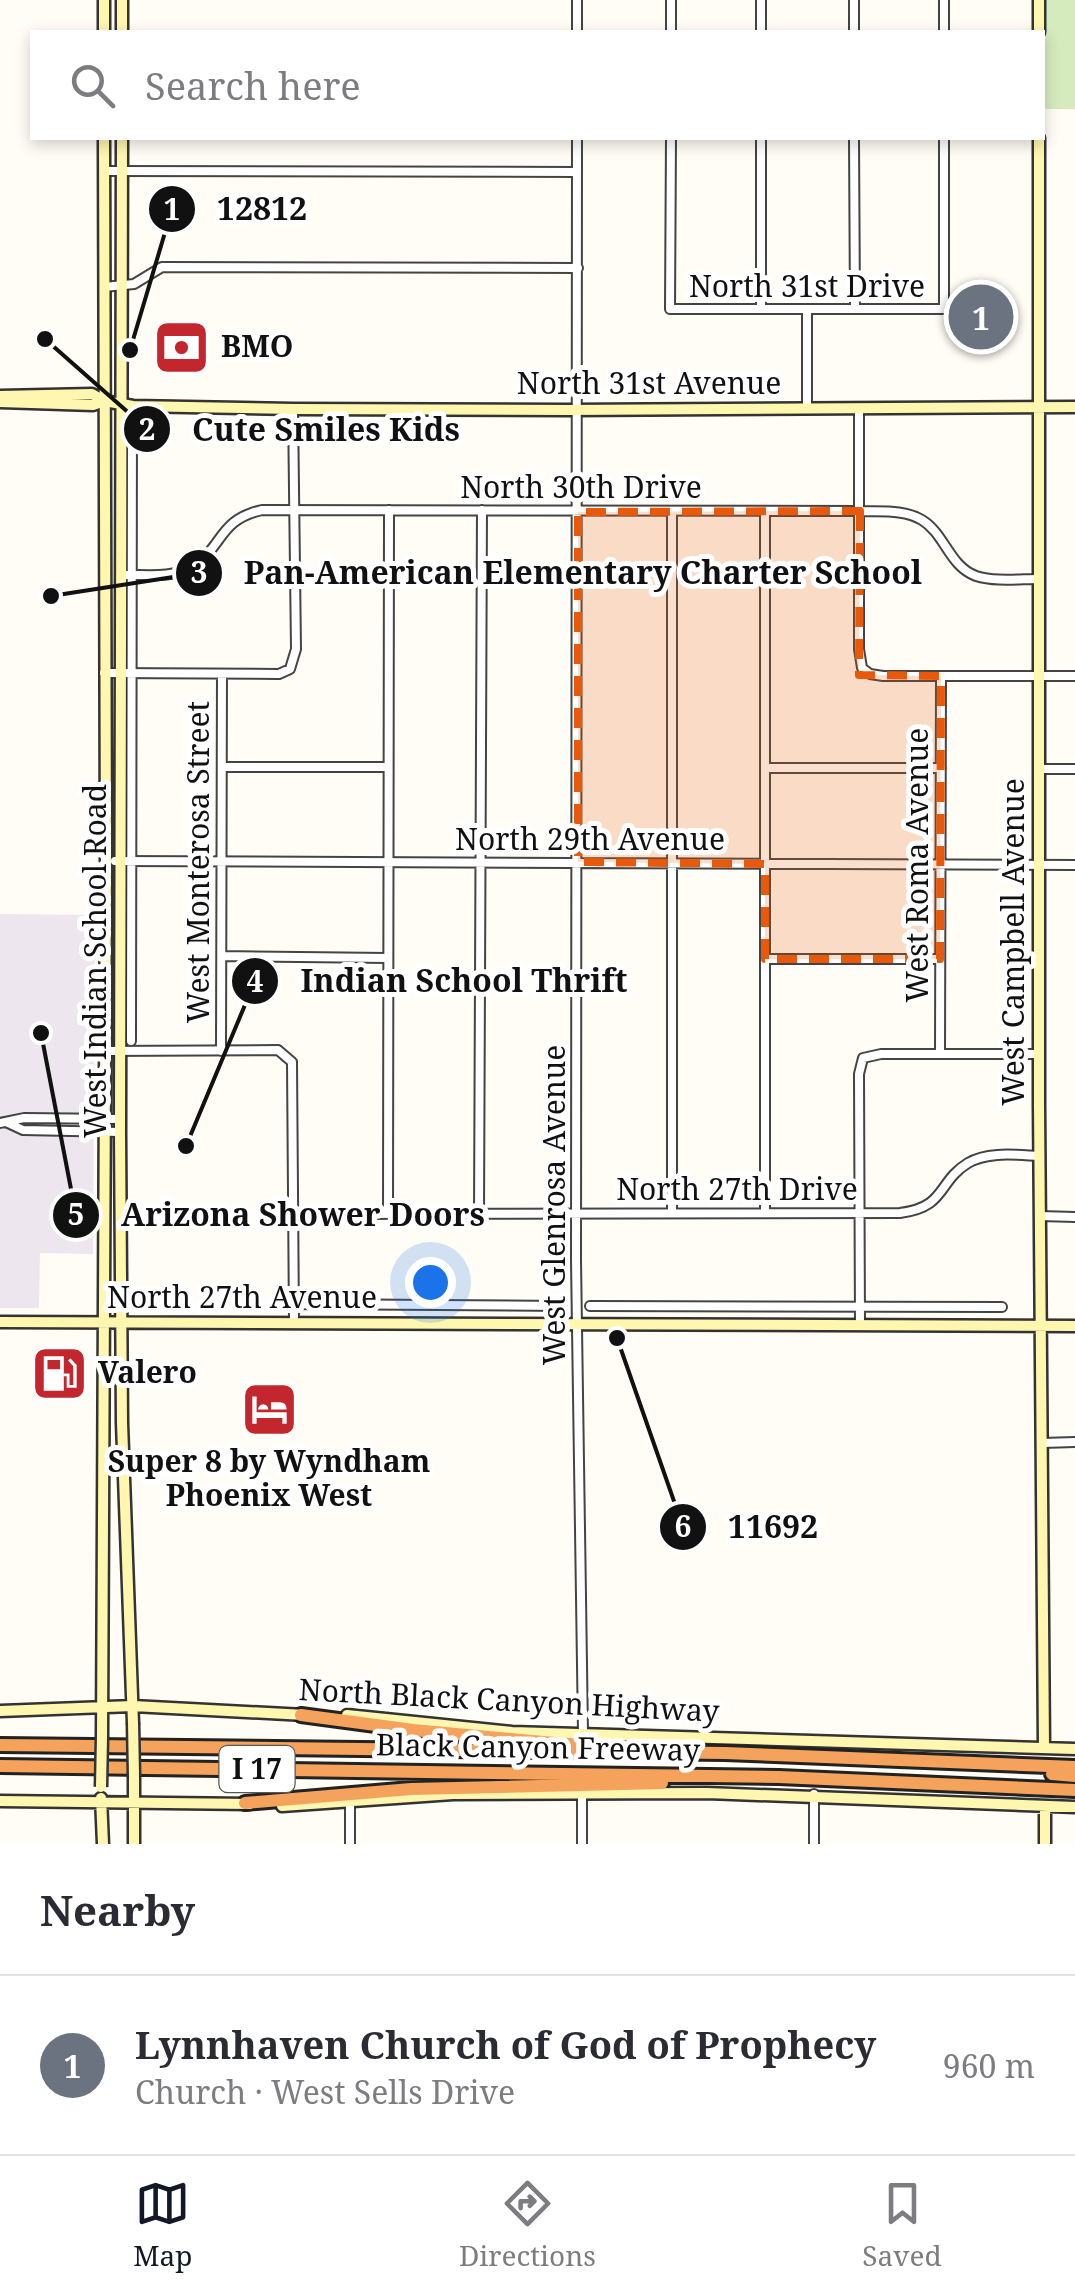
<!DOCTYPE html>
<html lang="en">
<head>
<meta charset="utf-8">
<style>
  body { margin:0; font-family:"Noto Serif",serif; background:#f2f2f3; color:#2b2b33 }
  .you { position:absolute; left:430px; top:1282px; width:35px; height:35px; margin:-25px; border:8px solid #fff; border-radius:50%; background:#1a73e8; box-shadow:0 0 0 15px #1a73e833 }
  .badge { display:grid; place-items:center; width:65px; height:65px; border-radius:50%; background:#111827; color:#fff; font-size:32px; font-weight:700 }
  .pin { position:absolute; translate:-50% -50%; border:5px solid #fff; box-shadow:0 2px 10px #0006 }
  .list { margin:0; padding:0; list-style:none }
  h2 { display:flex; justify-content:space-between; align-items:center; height:130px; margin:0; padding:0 40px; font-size:42px }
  h2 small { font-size:32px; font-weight:400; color:#7c7c81 }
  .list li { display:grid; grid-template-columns:65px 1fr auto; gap:30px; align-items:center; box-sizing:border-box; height:180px; padding:0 40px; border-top:2px solid #e1e1e2 }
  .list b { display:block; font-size:38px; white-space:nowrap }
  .list p { margin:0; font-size:32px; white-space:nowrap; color:#7c7c81 }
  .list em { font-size:32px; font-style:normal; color:#7c7c81 }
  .icon { flex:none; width:55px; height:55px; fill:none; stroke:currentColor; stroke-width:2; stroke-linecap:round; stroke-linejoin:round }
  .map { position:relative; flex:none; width:1075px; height:1844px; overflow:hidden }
  .search { position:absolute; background:#fff; box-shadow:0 5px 15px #0003; left:30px; right:30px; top:30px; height:110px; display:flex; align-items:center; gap:25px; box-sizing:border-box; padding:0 35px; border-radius:0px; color:#7c7c81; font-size:38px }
  .sheet { height:310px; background:#fff }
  nav { display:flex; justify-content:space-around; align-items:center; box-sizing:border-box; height:140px; border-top:2px solid #e1e1e2; background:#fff; font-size:28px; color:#7c7c81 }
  nav a { display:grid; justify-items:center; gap:5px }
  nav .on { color:#111827 }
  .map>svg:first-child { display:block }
  .industrial { fill:#eee6ef }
  .green { fill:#d5ebbd }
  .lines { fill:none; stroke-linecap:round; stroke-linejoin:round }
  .street-casing { stroke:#444; stroke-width:12 }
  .secondary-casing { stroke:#333; stroke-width:15 }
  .highway-casing { stroke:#222; stroke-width:18 }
  .street { stroke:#fff; stroke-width:8 }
  .secondary { stroke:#fff6b0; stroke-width:10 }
  .highway { stroke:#f5a25d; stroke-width:12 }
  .secondary-bridge-casing { stroke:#333; stroke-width:15; stroke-linecap:butt }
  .secondary-bridge { stroke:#fff6b0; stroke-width:10 }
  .marked { fill:#e8590c; fill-opacity:0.2; stroke:#e8590c; stroke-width:8; stroke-dasharray:20 12; stroke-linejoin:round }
  .labels { text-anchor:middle; stroke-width:10; stroke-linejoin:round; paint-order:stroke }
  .shield { fill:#fff; stroke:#585858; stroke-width:2.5 }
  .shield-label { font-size:28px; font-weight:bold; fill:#111 }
  .street-label { font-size:30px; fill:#111; stroke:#fff }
  .poi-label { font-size:30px; font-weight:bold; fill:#111; stroke:#fff; text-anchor:start }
  .leader { fill:none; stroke:#111; stroke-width:4 }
  .callout-dot { fill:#111; stroke:#fff; stroke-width:4 }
  .mark-label { font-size:30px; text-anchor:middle; font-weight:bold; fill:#fff }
  .callout-label { font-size:32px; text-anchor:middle; font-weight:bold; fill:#111; stroke:#fff; stroke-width:10; stroke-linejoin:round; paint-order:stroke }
</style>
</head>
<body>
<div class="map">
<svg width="1075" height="1844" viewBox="0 0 1075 1844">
  <rect width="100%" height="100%" fill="#fffdf5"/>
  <path class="industrial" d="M 0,914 L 95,915 L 93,1254 L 40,1253 L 39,1308 L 0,1308 Z"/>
  <path class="green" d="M 1045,0 L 1075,0 L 1075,109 L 1045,109 Z"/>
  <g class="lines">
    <defs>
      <path id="street" d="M 577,0 L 577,32
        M 854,0 L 854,32
        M 944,0 L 944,32
        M 671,32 L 671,0
        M 761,32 L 761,0
        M 577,138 L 576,1260 L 583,1732
        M 671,138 L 670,309 L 944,309 L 944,138
        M 854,138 L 855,309
        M 104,171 L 577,172
        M 104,287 L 134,284 L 162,267 L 578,268
        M 761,309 L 761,138
        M 807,408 L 807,309
        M 859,409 L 859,649 L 862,668 L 870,674 L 883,676 L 1075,676
        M 672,511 L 672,1212
        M 765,512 L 765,1212
        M 121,575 C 143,574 171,579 191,567 C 224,548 217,520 262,510 L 860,511 C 880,512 904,509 922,520 C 945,534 949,566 976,576 C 995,582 1019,579 1039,579
        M 104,673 L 279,674 L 290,669 L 296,649 L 293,409
        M 222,767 L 388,767
        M 765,768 L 941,768
        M 1040,769 L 1075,769
        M 115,861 L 1075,865
        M 222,956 L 388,958
        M 765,959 L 940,959
        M 131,1041 L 132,420
        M 104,1051 L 278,1050 L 292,1062 L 294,1323
        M 221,1051 L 222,674
        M 940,1054 L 941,676
        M 0,1123 L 24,1118 L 120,1119
        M 8,1123 L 23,1130 L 120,1132
        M 294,1214 L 900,1213 C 947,1207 937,1182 968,1163 C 988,1151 1017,1155 1039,1156
        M 388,1214 L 389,510
        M 479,1215 L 482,510
        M 1040,1216 L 1075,1217
        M 294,1304 L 562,1306
        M 590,1306 L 1002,1307
        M 860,1326 L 859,1074 L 863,1058 L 881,1054 L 1039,1054
        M 1042,1443 L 1075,1442
        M 582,1793 L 582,1844
        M 350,1801 L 350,1844
        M 814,1844 L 814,1794"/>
      <path id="secondary" d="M 104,0 L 104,32
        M 1039,0 L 1039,32
        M 122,32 L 122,0
        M 122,138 L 120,1132 L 122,1423 L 133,1723
        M 1039,138 L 1039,1105 L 1044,1747
        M 0,396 L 92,394 L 104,401
        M 0,402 L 93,405 L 104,401 L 133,406 L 293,409 L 569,410 L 1075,407
        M 0,1322 L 1075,1326
        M 0,1711 L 133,1706 L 305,1715
        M 347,1715 L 512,1732 L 1075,1749
        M 102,1737 L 106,861 L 104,138
        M 101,1798 L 103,1844
        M 0,1801 L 250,1804
        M 282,1806 L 453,1794 L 707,1793 L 1075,1807
        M 1045,1806 L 1045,1844
        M 134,1844 L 134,1776"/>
      <path id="highway" d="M 301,1715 L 413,1730 L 576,1745
        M 0,1745 L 725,1753 L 1075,1767
        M 0,1766 L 779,1777 L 1075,1790
        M 1052,1774 L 1075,1776
        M 245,1803 L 411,1789 L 662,1783"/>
    </defs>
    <use href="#street" class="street-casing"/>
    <use href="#secondary" class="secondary-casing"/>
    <use href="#highway" class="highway-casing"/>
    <use href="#street" class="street"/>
    <use href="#secondary" class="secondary"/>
    <use href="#highway" class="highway"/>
    <defs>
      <path id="secondary-bridge" d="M 133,1723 L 134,1776
        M 101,1787 L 102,1737"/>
    </defs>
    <use href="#secondary-bridge" class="secondary-bridge-casing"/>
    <use href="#secondary-bridge" class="secondary-bridge"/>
  </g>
  <path class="marked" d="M 860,511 L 859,675 L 941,676 L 940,959 L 765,959 L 765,864 L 578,862 L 578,512 Z"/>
  <defs>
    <symbol id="bank-square" viewBox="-11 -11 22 22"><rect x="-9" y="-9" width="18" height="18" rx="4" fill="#c4262e" stroke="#fff"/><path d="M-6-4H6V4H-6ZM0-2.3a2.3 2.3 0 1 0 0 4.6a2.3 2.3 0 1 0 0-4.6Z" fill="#fff"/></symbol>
    <symbol id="fuel-square" viewBox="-11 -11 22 22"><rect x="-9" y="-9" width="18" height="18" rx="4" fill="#c4262e" stroke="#fff"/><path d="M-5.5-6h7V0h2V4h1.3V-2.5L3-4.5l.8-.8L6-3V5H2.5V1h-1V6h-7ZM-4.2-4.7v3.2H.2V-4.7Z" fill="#fff"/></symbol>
    <symbol id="hotel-square" viewBox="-11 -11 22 22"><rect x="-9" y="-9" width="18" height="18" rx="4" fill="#c4262e" stroke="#fff"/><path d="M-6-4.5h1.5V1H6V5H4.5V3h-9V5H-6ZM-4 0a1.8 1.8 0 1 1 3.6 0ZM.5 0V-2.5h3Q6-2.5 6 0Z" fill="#fff"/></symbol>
  </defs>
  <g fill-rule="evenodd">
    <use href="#bank-square" x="150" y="316" width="63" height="63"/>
    <use href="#fuel-square" x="28" y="1342" width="63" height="63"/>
    <use href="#hotel-square" x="238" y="1378" width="63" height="63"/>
  </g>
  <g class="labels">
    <rect class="shield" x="219.5" y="1746" width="75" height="46" rx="8"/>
    <g class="shield-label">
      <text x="257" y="1779">I 17</text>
    </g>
    <g class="street-label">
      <text x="807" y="297">North 31st Drive</text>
      <text x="649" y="394">North 31st Avenue</text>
      <text x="581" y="498">North 30th Drive</text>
      <text x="590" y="850">North 29th Avenue</text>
      <text transform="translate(199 862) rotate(-90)" y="10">West Monterosa Street</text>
      <text transform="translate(918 865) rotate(-90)" y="10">West Roma Avenue</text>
      <text transform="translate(1014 942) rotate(-90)" y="10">West Campbell Avenue</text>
      <text transform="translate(96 961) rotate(-90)" y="10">West Indian School Road</text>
      <text x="737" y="1200">North 27th Drive</text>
      <text transform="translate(555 1205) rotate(-90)" y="10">West Glenrosa Avenue</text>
      <text x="242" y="1308">North 27th Avenue</text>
      <text transform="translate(509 1701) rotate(3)" y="10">North Black Canyon Highway</text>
      <text transform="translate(538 1748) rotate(1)" y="10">Black Canyon Freeway</text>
    </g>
    <g class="poi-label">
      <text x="221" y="357">BMO</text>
      <text x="98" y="1383">Valero</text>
      <text x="269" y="1472" text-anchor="middle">Super 8 by Wyndham<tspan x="269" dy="34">Phoenix West</tspan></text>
    </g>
  </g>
  <path class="leader" d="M130 350L172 209M45 339L147 429M51 596L199 573M186 1146L255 981M41 1033L76 1215M617 1338L683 1527"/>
  <g class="callout-dot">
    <circle cx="130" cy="350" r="10"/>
    <circle cx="45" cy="339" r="10"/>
    <circle cx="51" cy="596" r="10"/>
    <circle cx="186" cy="1146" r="10"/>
    <circle cx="41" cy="1033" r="10"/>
    <circle cx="617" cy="1338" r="10"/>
    <circle cx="172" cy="209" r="25"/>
    <circle cx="147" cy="429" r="25"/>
    <circle cx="199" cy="573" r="25"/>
    <circle cx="255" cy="981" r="25"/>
    <circle cx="76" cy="1215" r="25"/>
    <circle cx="683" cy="1527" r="25"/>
  </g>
  <g class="mark-label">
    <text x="172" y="220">1</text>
    <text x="147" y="440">2</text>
    <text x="199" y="583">3</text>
    <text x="255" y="992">4</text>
    <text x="76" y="1225">5</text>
    <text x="683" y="1537">6</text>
  </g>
  <g class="callout-label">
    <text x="262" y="220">12812</text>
    <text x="326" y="441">Cute Smiles Kids</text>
    <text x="583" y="584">Pan-American Elementary Charter School</text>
    <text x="464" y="992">Indian School Thrift</text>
    <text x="303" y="1226">Arizona Shower Doors</text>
    <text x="773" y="1538">11692</text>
  </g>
</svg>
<div class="you"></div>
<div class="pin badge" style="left:981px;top:317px;background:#6b7280">1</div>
<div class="search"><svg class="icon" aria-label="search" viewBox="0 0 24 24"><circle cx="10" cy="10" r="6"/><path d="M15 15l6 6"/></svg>Search here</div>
</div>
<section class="sheet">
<h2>Nearby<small></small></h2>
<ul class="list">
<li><span class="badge" style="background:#6b7280">1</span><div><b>Lynnhaven Church of God of Prophecy</b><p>Church · West Sells Drive</p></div><em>960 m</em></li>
</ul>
</section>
<nav>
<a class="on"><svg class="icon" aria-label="map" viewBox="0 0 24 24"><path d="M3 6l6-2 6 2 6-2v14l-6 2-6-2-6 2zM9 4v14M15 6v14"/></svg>Map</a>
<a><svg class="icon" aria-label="directions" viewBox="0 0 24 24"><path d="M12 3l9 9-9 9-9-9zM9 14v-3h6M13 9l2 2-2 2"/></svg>Directions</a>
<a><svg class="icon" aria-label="saved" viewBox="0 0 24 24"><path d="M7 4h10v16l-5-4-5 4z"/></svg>Saved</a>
</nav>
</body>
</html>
